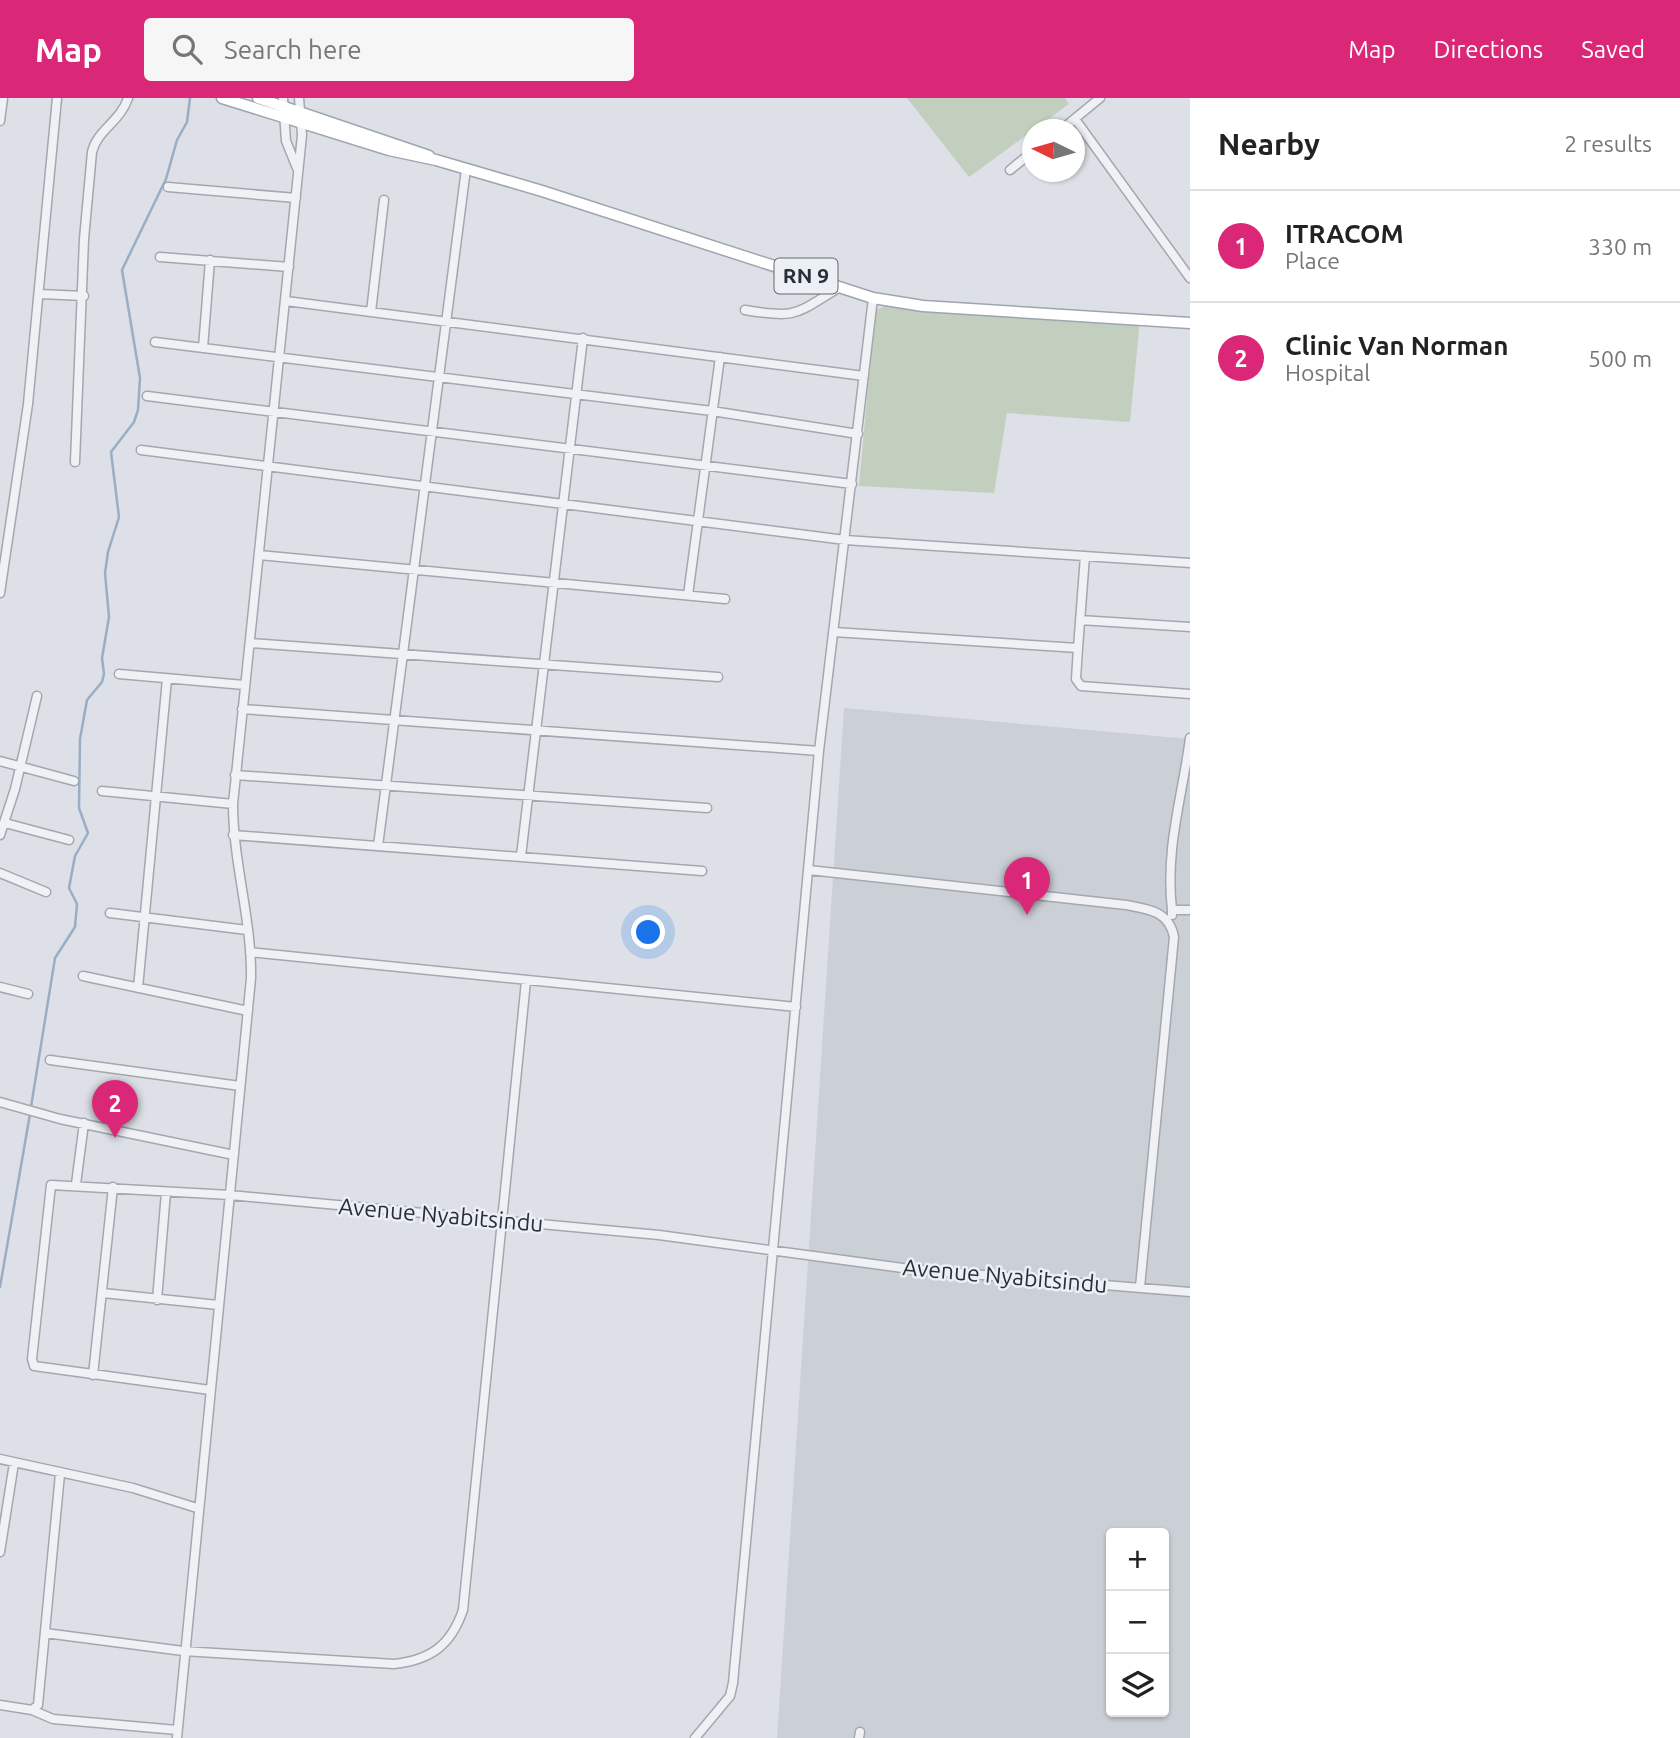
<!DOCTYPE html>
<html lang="en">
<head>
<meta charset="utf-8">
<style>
  body { margin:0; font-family:Ubuntu,sans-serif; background:#f6f6f6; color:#222 }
  .controls { position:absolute; right:21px; bottom:21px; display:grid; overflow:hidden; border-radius:7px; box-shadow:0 2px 5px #0004 }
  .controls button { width:63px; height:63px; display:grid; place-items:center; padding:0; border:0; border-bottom:2px solid #e0e0e0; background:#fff; color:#222; font:35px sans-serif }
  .compass { position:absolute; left:1022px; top:21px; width:63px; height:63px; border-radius:50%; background:#fff; box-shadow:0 2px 5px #0004; rotate:275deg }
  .you { position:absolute; left:649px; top:835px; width:24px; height:24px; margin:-18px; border:5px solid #fff; border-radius:50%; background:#1a73e8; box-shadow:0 0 0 10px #1a73e833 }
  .badge { display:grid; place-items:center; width:46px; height:46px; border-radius:50%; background:#db2777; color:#fff; font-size:23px; font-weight:700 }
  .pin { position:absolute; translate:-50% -58px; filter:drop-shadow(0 2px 4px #0008) }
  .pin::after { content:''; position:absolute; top:37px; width:24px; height:21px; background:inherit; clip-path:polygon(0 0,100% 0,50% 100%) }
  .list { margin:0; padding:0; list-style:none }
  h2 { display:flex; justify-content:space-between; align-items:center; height:91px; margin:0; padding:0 28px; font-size:30px }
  h2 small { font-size:23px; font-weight:400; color:#767676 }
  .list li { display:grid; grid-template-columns:46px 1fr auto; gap:21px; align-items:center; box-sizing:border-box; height:112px; padding:0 28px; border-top:2px solid #e0e0e0 }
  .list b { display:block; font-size:26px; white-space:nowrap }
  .list p { margin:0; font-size:23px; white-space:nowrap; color:#767676 }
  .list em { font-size:23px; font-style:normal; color:#767676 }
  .icon { flex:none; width:38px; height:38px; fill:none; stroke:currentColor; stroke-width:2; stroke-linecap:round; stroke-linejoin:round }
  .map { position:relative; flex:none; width:1190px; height:1640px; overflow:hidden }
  header { display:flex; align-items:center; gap:42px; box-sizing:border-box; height:98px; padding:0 35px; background:#db2777; color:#fff }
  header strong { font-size:33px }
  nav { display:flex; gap:38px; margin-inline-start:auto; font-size:24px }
  .search { width:490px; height:63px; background:#f6f6f6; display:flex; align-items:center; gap:18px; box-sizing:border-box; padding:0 24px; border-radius:7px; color:#767676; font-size:26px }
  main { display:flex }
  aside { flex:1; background:#fff }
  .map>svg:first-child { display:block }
  .built { fill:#cbd0d7; fill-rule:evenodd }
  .green { fill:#c3cfbe }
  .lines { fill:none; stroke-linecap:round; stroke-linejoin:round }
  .stream { stroke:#99aec4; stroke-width:2.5 }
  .minor-casing { stroke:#a3a7af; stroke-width:11 }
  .major-casing { stroke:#9da5b1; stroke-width:13 }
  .minor { stroke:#eff1f5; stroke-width:8 }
  .major { stroke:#fff; stroke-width:10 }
  .labels { text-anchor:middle; stroke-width:5; stroke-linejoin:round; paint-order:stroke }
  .shield { fill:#eceff4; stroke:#626972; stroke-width:2 }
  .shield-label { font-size:21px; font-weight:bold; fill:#272f3b }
  .street-label { font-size:23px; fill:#272f3b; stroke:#eceff4 }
</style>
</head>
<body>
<header>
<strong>Map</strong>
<div class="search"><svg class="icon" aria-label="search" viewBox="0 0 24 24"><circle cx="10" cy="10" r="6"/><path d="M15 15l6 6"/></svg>Search here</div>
<nav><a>Map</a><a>Directions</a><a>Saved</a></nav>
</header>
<main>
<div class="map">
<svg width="1190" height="1640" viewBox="0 0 1190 1640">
  <rect width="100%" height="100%" fill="#dde0e6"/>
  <path class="built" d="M 844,610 L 1190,641 L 1190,1640 L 777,1640 ZM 1111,1435 L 1164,1435 L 1164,1614 L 1111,1614 Z"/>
  <path class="green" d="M 907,0 L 1065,0 L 1069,6 L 969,79 Z
    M 886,208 L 1140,222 L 1130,324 L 1007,315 L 994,395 L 859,388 L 875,212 Z"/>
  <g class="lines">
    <path class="stream" d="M 31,1009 L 55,860 L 75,829 L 77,806 L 69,790 L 75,758 L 88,735 L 79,710 L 80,641 L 87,602 L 102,584 L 104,576 L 102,560 L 109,519 L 105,475 L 108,454 L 119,419 L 111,354 L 134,324 L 138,312 L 140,280 L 122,172 L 166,81 L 177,42 L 187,24 L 190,0
      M 0,1189 L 30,1016"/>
    <defs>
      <path id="minor" d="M 283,0 L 286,43 L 297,70
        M 1075,21 L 1190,180
        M 0,23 L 3,0
        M 1061,32 L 1100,0
        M 1010,72 L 1032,54
        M 168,89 L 296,100
        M 160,159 L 289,169
        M 40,196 L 84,198
        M 286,203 L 864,278
        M 745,212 C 798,221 795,216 840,189
        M 371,214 L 384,102
        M 155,244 L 712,313 L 858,336
        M 203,250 L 210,162
        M 147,298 L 852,386
        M 141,352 L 845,442 L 1190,465
        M 75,364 L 84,141 L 92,54 C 97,32 121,23 128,0
        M 259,457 L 725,501
        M 0,495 L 28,306 L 57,0
        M 688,497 L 720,259
        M 1080,522 L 1190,529
        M 834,534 L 1078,550 L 1076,581 L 1081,588 L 1190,596
        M 250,545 L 718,579
        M 1078,550 L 1085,458
        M 119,576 L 244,587
        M 242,611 L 819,653
        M 0,663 L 74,683
        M 235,677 L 707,710
        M 102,693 L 233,706
        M 5,725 L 69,742
        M 0,737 L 15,691 L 37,598
        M 233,737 L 702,773
        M 378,748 L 466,71
        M 521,758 L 583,240
        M 809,772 L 1126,807 C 1148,811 1169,813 1174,839 L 1140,1189
        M 0,775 L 46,794
        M 1172,812 C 1165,750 1182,701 1190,640
        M 110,815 L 247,832
        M 1172,817 L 1172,812 L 1190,812
        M 250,854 L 796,909
        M 83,878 L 248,913
        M 0,889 L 28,896
        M 138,890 L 167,581
        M 50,962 L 240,988
        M 0,1004 L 60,1021 L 234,1057
        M 76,1086 L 84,1025
        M 103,1195 L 218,1207
        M 157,1202 L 166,1094
        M 93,1277 L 113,1089
        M 210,1292 L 34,1268 L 32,1261 L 51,1087 L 230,1097 L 659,1137 L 910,1171 L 1190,1194
        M 0,1361 L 133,1390 L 197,1410
        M 0,1454 L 14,1365
        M 45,1535 L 183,1553 L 394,1566 C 431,1562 451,1547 463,1512 L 526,883
        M 0,1607 L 32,1612 L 38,1607 L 60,1376
        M 32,1612 L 53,1621 L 177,1632
        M 177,1640 L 251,880 C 252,822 233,765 233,706 L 302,37 L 299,0
        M 695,1640 L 730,1598 L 733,1585 L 819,653 L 873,200
        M 859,1640 L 860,1634"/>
      <path id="major" d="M 222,0 L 389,52 L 436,62 L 542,93 L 873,200 L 923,208 L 1190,225
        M 258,0 L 429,58"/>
    </defs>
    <use href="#minor" class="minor-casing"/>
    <use href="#major" class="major-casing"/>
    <use href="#minor" class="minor"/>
    <use href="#major" class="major"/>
  </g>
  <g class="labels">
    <rect class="shield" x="774.5" y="160.5" width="63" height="35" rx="5"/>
    <g class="shield-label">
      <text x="806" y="185">RN 9</text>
    </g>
    <g class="street-label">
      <text transform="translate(441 1117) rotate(5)" y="8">Avenue Nyabitsindu</text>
      <text transform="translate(1005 1178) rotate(5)" y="8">Avenue Nyabitsindu</text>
    </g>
  </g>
</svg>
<div class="controls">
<button>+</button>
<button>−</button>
<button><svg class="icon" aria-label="layers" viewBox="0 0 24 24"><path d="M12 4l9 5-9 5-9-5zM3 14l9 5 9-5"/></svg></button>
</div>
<svg class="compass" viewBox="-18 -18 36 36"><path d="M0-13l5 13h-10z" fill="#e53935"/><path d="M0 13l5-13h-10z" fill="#767676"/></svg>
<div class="you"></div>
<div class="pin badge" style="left:1027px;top:817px">1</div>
<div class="pin badge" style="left:115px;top:1040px">2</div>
</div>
<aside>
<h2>Nearby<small>2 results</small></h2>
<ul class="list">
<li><span class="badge">1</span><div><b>ITRACOM</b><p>Place</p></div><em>330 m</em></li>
<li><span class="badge">2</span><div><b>Clinic Van Norman</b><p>Hospital</p></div><em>500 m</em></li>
</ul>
</aside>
</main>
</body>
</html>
